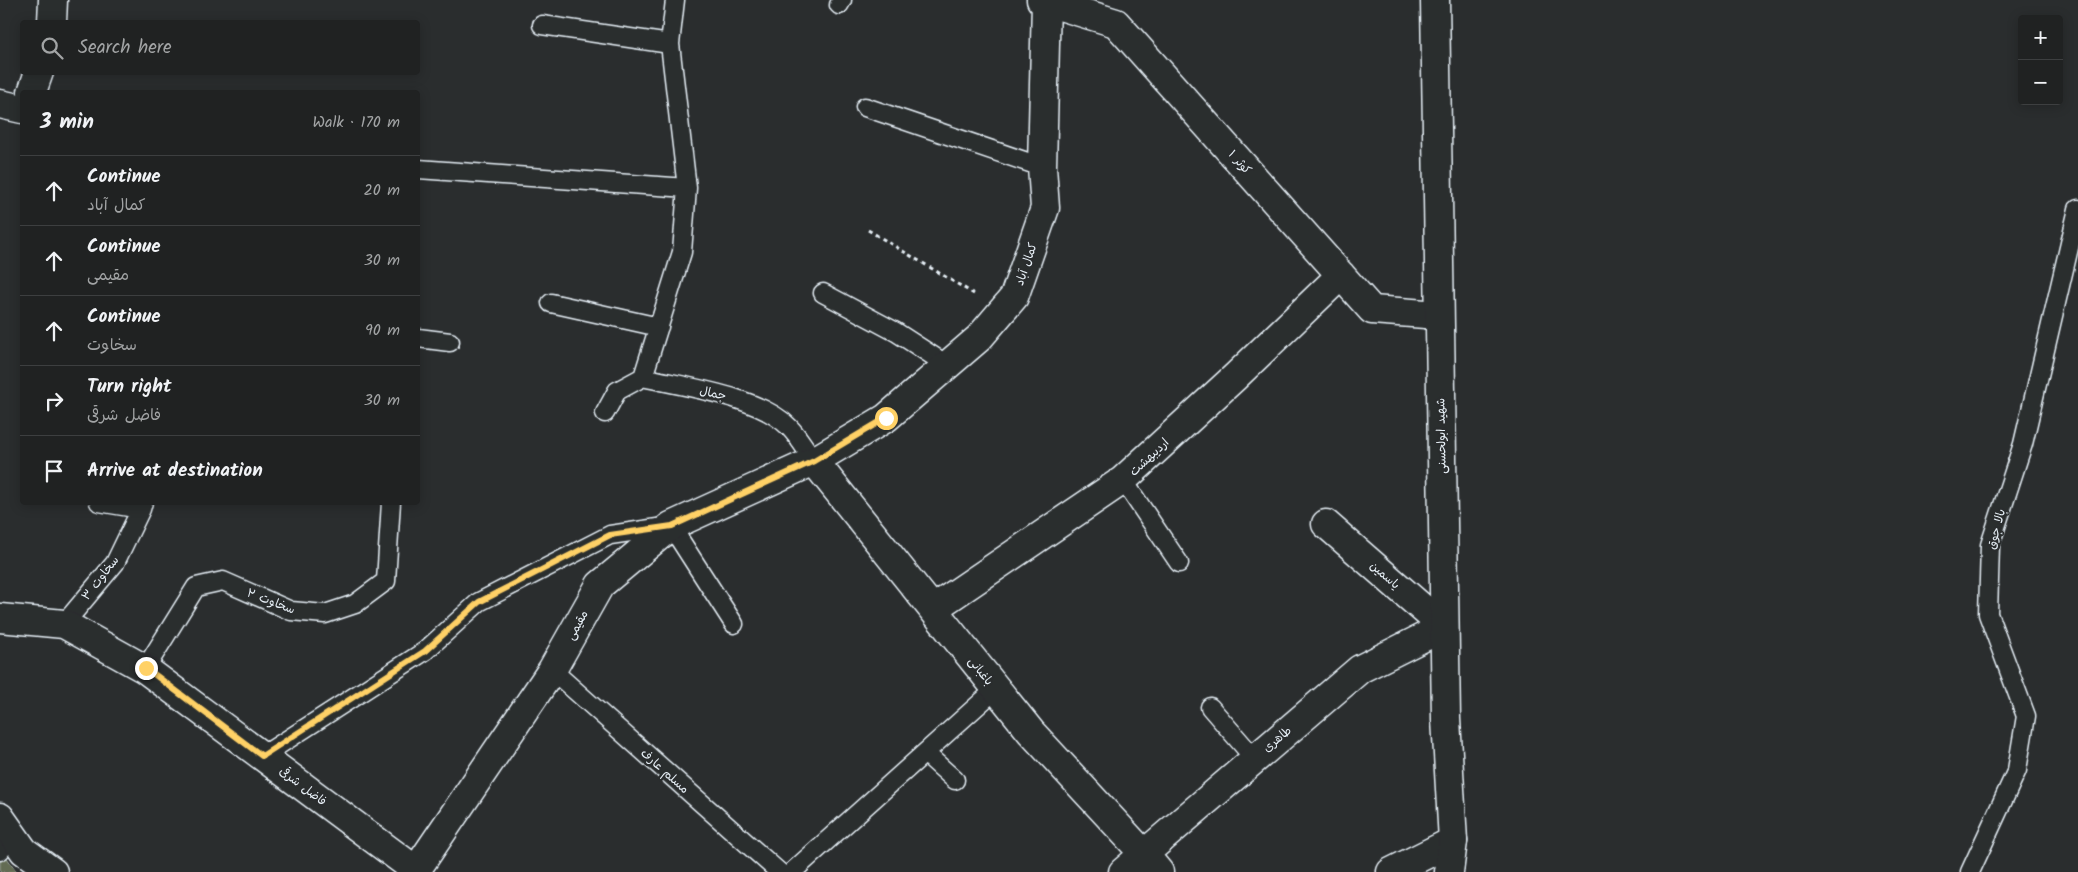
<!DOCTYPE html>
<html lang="en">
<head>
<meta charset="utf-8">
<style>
  body { margin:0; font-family:Kalam,"Playpen Sans Arabic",sans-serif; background:#2d2f2f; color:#f1f3f6 }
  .controls { position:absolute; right:15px; top:15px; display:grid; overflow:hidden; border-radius:5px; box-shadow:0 2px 12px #0003 }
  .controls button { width:45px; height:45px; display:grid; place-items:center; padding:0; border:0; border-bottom:1px solid #3d3f40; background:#202222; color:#f1f3f6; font:25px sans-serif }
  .stop { position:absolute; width:15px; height:15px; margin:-11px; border:4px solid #ffd166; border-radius:50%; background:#fff }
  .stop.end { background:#ffd166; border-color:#fff; box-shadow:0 1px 5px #0008 }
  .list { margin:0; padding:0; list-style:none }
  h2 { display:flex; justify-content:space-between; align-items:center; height:65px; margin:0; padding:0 20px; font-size:21px }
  h2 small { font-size:16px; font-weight:400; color:#a2a4a5 }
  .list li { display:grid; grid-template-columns:32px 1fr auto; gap:15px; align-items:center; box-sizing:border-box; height:70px; padding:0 20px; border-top:1px solid #3d3f40 }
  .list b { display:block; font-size:19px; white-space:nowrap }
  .list p { margin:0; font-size:16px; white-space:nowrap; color:#a2a4a5 }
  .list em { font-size:16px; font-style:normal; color:#a2a4a5 }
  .icon { flex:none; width:28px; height:28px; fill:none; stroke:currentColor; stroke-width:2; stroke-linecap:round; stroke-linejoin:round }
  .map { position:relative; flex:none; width:2078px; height:872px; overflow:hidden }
  .search { position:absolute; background:#202222; box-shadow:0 2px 12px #0003; left:20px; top:20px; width:400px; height:55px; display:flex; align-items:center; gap:12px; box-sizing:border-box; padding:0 18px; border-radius:5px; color:#a2a4a5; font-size:19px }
  .panel { position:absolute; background:#202222; box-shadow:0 2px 12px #0003; left:20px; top:90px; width:400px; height:415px; border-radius:5px }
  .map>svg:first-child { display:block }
  .green { fill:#646c53; stroke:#a6aea6 }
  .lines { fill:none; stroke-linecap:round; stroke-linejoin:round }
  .lane-casing { stroke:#e8f1f8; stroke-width:21 }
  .street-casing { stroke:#e8f1f8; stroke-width:31 }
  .secondary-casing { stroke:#e8f1f8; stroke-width:31 }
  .path { stroke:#e8f1f8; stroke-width:3; stroke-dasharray:4 4; stroke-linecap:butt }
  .lane { stroke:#2a2d2e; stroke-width:18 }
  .street { stroke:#2a2d2e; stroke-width:28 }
  .secondary { stroke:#2a2d2e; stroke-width:28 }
  .route { stroke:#ffd166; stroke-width:6 }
  .labels { text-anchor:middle; stroke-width:4.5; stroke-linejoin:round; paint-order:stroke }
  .street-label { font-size:12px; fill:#e8f1f8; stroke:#2a2d2e }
</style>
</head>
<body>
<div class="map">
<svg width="2078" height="872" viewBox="0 0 2078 872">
  <rect width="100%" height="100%" fill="#2a2d2e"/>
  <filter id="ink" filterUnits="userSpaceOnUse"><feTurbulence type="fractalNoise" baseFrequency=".02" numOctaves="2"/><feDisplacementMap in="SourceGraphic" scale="10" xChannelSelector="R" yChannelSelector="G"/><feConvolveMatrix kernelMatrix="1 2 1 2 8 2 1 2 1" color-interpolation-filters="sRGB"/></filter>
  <g filter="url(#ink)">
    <path class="green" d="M 0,848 L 17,872 L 0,872 Z"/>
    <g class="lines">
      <defs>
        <path id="lane" d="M 839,5 L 842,0
          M 542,25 L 670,44
          M 865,107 L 1042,167
          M 418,169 L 687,188
          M 823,293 L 896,332 L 947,365
          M 551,303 L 659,327
          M 418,338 L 450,342
          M 643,377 L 682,252 L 687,188 L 670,44 L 675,0
          M 605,413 L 617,391 L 643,377 C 684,387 759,396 789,427 C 799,437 806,450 814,461
          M 1123,480 L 1179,563
          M 99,502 L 141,509
          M 64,624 L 115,563 L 141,509 L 143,502
          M 145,669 L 196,587 L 223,581 L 291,611 L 325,614 L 355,604 L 386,581 L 391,502
          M 552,670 L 779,872
          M 1210,707 L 1254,758
          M 925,753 L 955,780
          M 262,756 L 425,651 L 479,602 L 610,535 L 671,526 L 734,624
          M 0,851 L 13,835
          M 792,872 L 996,689
          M 1970,872 L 2017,770 L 2026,716 L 1988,614 L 1990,545 L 2023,444 L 2078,209"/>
        <path id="street" d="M 1041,0 L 1116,23 L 1372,310 L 1439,315
          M 52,22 L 53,0
          M 32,92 L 39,72
          M 0,104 L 22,109
          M 814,461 L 1031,732 L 1144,854 L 1159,872
          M 933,609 L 1123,480 L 1235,377 L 1341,275
          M 0,618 L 64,624 L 145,669 L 418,872
          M 0,817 L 24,851 L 53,872
          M 415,872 L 552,670 L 600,585 L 671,526 L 814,461 L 886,418 L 979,338 L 1014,297 L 1045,208 L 1042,167 L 1046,2
          M 1123,872 L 1360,669 L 1444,627 L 1326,524
          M 1391,872 L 1453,841"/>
        <path id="secondary" d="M 1435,0 L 1446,719 L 1453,841 L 1449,872"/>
      </defs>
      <use href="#lane" class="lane-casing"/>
      <use href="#street" class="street-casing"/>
      <use href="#secondary" class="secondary-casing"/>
      <path class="path" d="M 868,230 L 974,294"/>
      <use href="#lane" class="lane"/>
      <use href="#street" class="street"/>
      <use href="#secondary" class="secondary"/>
    </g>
  </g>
  <g class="lines" filter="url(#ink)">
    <path class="route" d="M 146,668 L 262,756 L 425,651 L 479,602 L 610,535 L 672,526 L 814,461 L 886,418"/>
  </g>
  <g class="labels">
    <g class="street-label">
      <text transform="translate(1240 162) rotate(48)" y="4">کوثر ۱</text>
      <text transform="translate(1026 264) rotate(-71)" y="4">کمال آباد</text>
      <text transform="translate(713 393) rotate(13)" y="4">جمال</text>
      <text transform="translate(1441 436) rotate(-91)" y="4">شهید ابولحسنی</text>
      <text transform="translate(1149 457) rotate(-43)" y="4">اردیبهشت</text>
      <text transform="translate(1996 529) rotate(-75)" y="4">بالا جوق</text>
      <text transform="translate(1385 575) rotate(41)" y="4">یاسمین</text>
      <text transform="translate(100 578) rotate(-52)" y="4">سخاوت ۳</text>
      <text transform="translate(271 601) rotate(21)" y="4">سخاوت ۲</text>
      <text transform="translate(577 625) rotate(-61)" y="4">مقیمی</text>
      <text transform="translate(981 671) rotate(52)" y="4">باغبانی</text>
      <text transform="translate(1277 739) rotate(-40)" y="4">طاهری</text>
      <text transform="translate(665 771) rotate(42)" y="4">مسلم عارف</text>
      <text transform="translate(303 786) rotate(37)" y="4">فاضل شرقی</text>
    </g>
  </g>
</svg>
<div class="controls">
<button>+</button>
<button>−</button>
</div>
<div class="stop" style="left:886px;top:418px"></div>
<div class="stop end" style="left:146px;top:668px"></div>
<div class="search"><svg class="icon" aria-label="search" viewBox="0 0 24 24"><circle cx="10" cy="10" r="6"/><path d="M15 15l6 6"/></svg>Search here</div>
<section class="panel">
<h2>3 min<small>Walk · 170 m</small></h2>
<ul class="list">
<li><svg class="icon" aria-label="ahead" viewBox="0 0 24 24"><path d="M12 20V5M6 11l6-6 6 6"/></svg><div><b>Continue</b><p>کمال آباد</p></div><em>20 m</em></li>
<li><svg class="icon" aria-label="ahead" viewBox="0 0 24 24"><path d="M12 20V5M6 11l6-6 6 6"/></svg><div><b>Continue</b><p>مقیمی</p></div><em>30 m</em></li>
<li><svg class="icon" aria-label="ahead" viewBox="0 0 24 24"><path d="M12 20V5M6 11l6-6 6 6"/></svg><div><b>Continue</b><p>سخاوت</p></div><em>90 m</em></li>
<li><svg class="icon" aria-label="right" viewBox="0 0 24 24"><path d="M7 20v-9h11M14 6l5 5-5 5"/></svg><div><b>Turn right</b><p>فاضل شرقی</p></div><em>30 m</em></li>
<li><svg class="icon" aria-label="arrive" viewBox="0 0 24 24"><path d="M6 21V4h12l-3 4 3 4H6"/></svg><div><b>Arrive at destination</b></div></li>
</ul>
</section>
</div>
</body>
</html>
